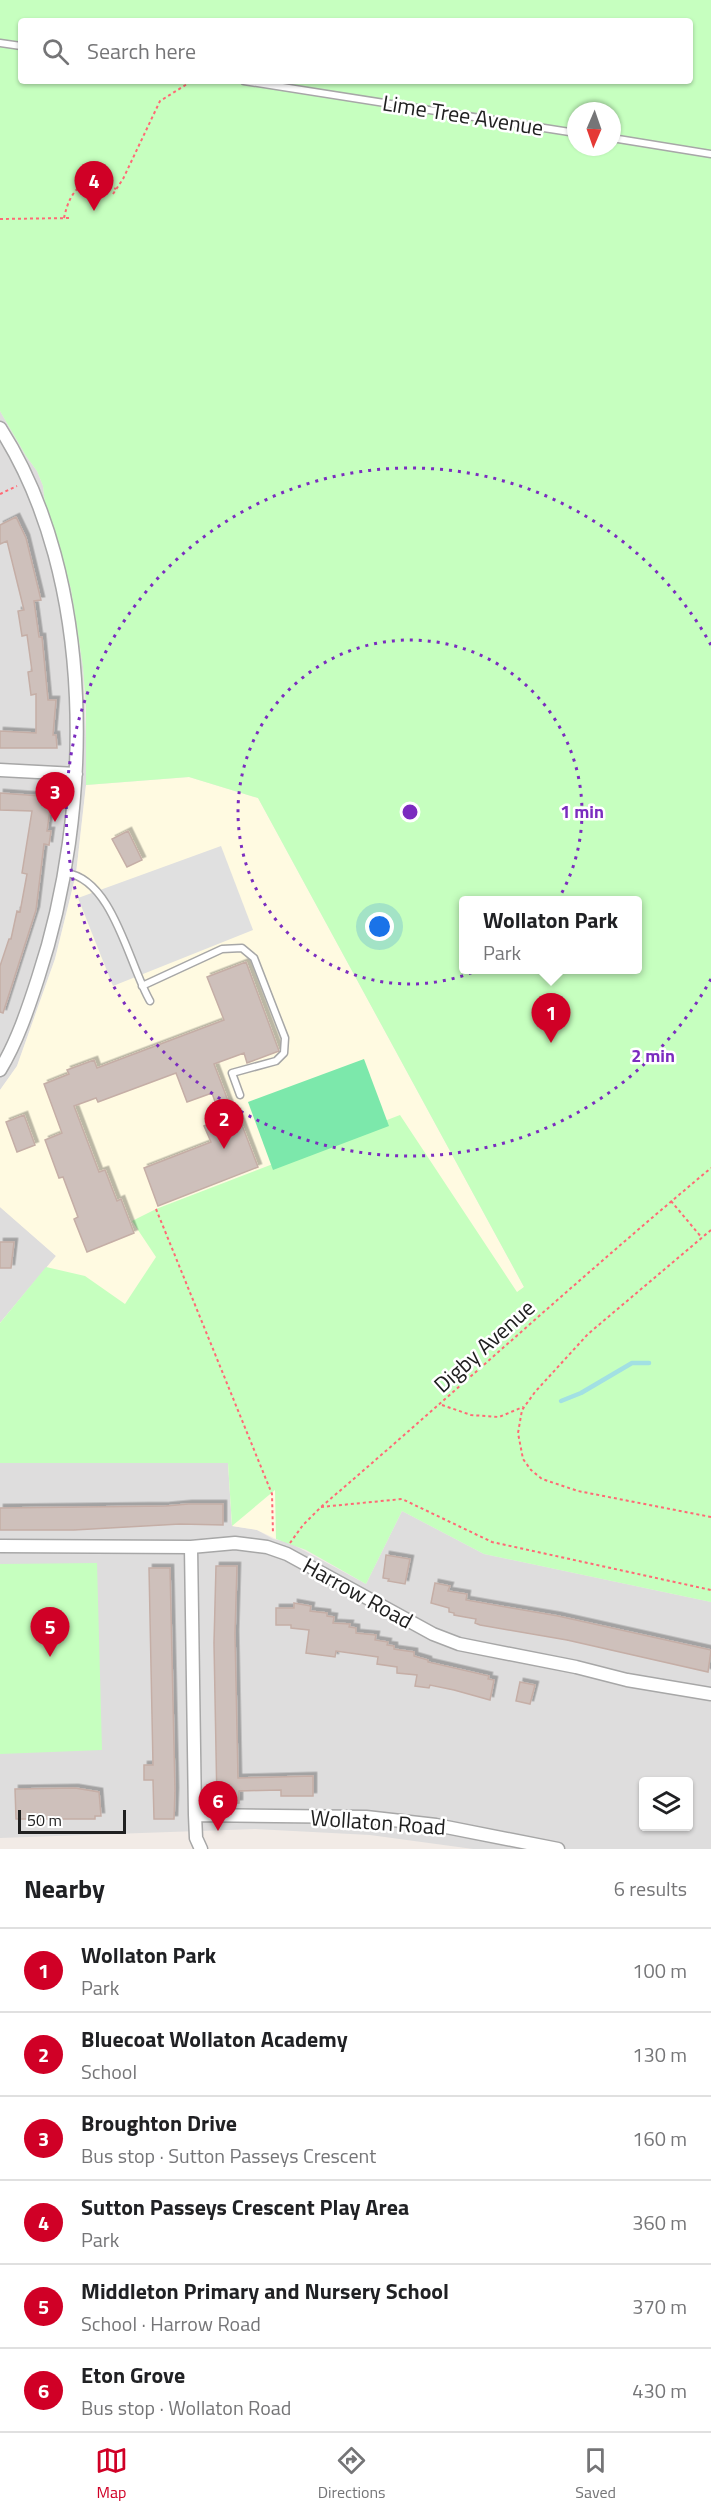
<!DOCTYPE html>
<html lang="en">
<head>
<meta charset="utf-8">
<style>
  body { margin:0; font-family:"Titillium Web",sans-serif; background:#f6f6f6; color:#202124 }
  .controls { position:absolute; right:18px; bottom:18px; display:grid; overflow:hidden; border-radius:6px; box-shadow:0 2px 4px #0004 }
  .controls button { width:54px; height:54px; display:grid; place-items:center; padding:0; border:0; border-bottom:2px solid #e0e0e0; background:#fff; color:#202124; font:30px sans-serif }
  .compass { position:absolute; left:567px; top:102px; width:54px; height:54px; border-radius:50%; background:#fff; box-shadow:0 2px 4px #0004; rotate:182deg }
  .scale { position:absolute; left:18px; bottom:15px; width:108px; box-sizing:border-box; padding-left:6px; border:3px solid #202020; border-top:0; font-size:16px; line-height:21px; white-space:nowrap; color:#202020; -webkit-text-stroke:4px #fff; paint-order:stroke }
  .you { position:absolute; left:380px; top:927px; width:21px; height:21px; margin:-15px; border:4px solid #fff; border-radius:50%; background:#1a73e8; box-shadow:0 0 0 9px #1a73e833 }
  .badge { display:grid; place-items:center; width:39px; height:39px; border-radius:50%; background:#d00026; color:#fff; font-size:20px; font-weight:700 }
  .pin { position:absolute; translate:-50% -50px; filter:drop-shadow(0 2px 3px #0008) }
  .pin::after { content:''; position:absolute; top:32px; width:21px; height:18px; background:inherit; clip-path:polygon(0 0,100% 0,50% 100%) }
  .popup { position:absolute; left:459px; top:896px; width:183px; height:78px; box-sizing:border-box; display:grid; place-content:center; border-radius:6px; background:#fff; filter:drop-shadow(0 2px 4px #0005); font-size:20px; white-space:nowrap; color:#757577 }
  .popup b { font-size:22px; color:#202124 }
  .popup::after { content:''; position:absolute; left:50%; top:100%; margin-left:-12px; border:12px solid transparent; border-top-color:#fff }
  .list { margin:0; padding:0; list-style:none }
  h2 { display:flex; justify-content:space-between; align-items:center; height:78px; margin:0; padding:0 24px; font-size:26px }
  h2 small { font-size:20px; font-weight:400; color:#757577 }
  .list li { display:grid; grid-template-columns:39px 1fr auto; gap:18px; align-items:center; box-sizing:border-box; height:84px; padding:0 24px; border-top:2px solid #e0e0e0 }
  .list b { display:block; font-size:22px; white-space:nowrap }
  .list p { margin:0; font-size:20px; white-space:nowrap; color:#757577 }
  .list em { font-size:20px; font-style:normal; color:#757577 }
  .icon { flex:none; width:33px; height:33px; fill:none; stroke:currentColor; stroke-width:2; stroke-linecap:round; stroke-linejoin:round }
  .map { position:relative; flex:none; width:711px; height:1849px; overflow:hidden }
  .search { position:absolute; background:#fff; box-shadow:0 2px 4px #0004; left:18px; right:18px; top:18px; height:66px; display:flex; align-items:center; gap:15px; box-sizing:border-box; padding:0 21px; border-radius:6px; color:#757577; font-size:22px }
  .sheet { height:582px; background:#fff }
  nav { display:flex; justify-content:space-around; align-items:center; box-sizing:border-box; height:84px; border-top:2px solid #e0e0e0; background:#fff; font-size:16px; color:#757577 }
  nav a { display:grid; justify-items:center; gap:3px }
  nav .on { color:#d00026 }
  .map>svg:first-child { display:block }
  .residential { fill:#dedddd; fill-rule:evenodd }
  .education { fill:#fffae1 }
  .park { fill:#c6ffbf; fill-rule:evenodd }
  .pitch { fill:#7ce8ab }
  .parking { fill:#e0e0e0 }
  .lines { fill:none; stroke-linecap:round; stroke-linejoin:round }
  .stream { stroke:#a2e0e3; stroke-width:4.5 }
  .building { fill:#cec0bb; stroke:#c5aea6; stroke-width:1.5; filter:url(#shadow) }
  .service-casing { stroke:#a7a7a7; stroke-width:9 }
  .minor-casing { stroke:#a7a7a7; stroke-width:15 }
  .path { stroke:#ff6975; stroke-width:2; stroke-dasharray:3 3; stroke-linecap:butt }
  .service { stroke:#fff; stroke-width:6 }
  .minor { stroke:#fff; stroke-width:12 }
  .ring { fill:none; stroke:#7b2cbf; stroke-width:3; stroke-dasharray:3 6 }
  .labels { text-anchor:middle; stroke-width:5; stroke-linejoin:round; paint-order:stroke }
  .street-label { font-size:22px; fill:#202020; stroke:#fff }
  .centre { fill:#7b2cbf; stroke:#fff; stroke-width:3 }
  .ring-label { font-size:18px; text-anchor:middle; font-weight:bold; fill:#7b2cbf; stroke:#fff; stroke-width:5; stroke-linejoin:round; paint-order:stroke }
</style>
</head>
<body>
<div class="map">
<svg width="711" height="1849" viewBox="0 0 711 1849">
  <defs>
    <filter id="shadow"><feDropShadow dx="3.5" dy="-3.5" stdDeviation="0" flood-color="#0004"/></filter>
  </defs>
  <rect width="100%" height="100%" fill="#f2ebe6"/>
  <path class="residential" d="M 0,411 L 26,456 L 37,471 L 43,486 L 45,505 L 71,589 L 83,667 L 86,741 L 86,785 L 76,874 L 55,959 L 17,1066 L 0,1090 Z
    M 0,1207 L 56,1256 L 0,1323 Z
    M 0,1463 L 229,1463 L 232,1526 L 257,1530 L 273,1539 L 290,1543 L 366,1584 L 402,1511 L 484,1554 L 711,1602 L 711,1849 L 473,1849 L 370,1835 L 255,1829 L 0,1838 ZM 644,1782 L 688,1782 L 688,1826 L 644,1826 Z"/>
  <path class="education" d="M 189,777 L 258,798 L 524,1287 L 276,1489 L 276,1539 L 257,1530 L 232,1526 L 228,1463 L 0,1463 L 0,1323 L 56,1256 L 0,1207 L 0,1090 L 17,1066 L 55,959 L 76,874 L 86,785 Z"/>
  <path class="park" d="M 0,0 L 711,0 L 711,1602 L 484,1554 L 402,1511 L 366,1584 L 306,1550 L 276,1539 L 275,1490 L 232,1526 L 228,1463 L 0,1463 L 0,1323 L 46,1267 L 85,1276 L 125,1304 L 156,1257 L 132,1221 L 156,1209 L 400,1115 L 517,1292 L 524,1287 L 258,798 L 189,777 L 86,785 L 86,706 L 83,667 L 71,589 L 45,505 L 43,486 L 37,471 L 26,456 L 0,411 ZM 21,21 L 690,21 L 690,81 L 21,81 ZM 576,111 L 612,111 L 612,147 L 576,147 ZM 464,900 L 638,900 L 638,970 L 464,970 Z
    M 97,1563 L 102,1750 L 0,1754 L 0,1564 Z"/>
  <path class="pitch" d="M 364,1059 L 389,1126 L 273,1170 L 248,1102 Z"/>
  <path class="parking" d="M 221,846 L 253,930 L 113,986 L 78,898 Z"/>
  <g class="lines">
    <path class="stream" d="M 561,1401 L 581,1393 L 632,1363 L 649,1363"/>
  </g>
  <path class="building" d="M 16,517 L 26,538 L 41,600 L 34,601 L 39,637 L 42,637 L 48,700 L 56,700 L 53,735 L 56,735 L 57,748 L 0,748 L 0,731 L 36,733 L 36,694 L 31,695 L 28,672 L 32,671 L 27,635 L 22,636 L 18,611 L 24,610 L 7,541 L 0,544 L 0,525 Z
    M 0,793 L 54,797 L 53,810 L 50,810 L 47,831 L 51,831 L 49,845 L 44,844 L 36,910 L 3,1013 L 0,1012 L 0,966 L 9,939 L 11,939 L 17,911 L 20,912 L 27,874 L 22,873 L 32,811 L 0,810 Z
    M 128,831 L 142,860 L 127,867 L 112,839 Z
    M 246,962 L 279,1051 L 247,1063 L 244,1053 L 214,1064 L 233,1114 L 237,1112 L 258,1167 L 158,1206 L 144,1168 L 211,1142 L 204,1126 L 221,1119 L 212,1093 L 187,1102 L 176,1073 L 98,1102 L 96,1098 L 74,1106 L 99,1172 L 105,1170 L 117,1201 L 121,1199 L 134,1233 L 87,1252 L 74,1219 L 78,1217 L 63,1177 L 59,1178 L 45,1140 L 62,1133 L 44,1084 L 69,1074 L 67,1070 L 94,1060 L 97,1068 L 224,1020 L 207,977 Z
    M 24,1115 L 35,1145 L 17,1152 L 6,1122 Z
    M 0,1242 L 14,1242 L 11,1268 L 0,1268 Z
    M 188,1504 L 223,1504 L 223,1525 L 180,1524 L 74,1530 L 0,1530 L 0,1508 L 166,1506 Z
    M 386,1555 L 410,1559 L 405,1584 L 388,1581 L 389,1579 L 383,1578 Z
    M 216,1566 L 237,1566 L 235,1634 L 238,1778 L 313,1776 L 313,1796 L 281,1796 L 281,1790 L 239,1791 L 239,1803 L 217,1804 L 214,1643 Z
    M 149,1568 L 170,1568 L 175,1791 L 174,1819 L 154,1819 L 153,1780 L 144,1780 L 144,1765 L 153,1765 Z
    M 435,1583 L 450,1586 L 448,1591 L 467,1594 L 466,1600 L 558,1616 L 711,1650 L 708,1672 L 567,1640 L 480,1625 L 475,1623 L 476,1619 L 454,1615 L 454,1613 L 449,1612 L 449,1608 L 431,1603 Z
    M 294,1603 L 311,1606 L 310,1611 L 327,1613 L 327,1616 L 334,1617 L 333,1623 L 350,1624 L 349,1627 L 356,1628 L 356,1633 L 376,1635 L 375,1640 L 388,1642 L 387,1645 L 394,1646 L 394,1649 L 414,1652 L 414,1656 L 428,1660 L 428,1662 L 489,1676 L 488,1679 L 494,1680 L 490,1700 L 454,1690 L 430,1685 L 429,1688 L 415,1686 L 417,1675 L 397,1673 L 397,1667 L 377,1664 L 378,1657 L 336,1651 L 335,1657 L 306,1653 L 309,1630 L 291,1628 L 291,1625 L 276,1625 L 276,1608 L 294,1608 Z
    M 520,1682 L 535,1685 L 530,1704 L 516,1701 Z
    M 75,1788 L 99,1792 L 101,1816 L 95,1816 L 95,1819 L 16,1819 L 15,1789 Z"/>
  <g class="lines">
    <defs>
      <path id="service" d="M 0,43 L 21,46
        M 244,81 L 576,133
        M 612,138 L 711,154
        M 66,873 C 113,879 129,965 150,1001
        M 142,986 L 222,949 L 242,948 L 254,958 L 285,1038 L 284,1053 L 276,1061 L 232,1073 L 240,1095"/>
      <path id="minor" d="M 0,428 C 97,579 93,812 38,978 C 28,1009 17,1042 0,1070
        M 0,770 L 76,774
        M 0,1546 L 191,1547 L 235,1543 L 267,1547 L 287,1554 L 433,1634 L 459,1644 L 576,1667 L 627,1680 L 711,1694
        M 191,1547 L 195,1815 L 196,1838 L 201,1849
        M 195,1815 L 366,1817 L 436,1825 L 558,1849"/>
    </defs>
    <use href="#service" class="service-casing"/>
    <use href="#minor" class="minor-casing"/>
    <path class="path" d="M 113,194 L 123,179 L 160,101 L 192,81
      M 64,218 C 70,189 85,172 116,189
      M 0,219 L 72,218
      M 0,494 L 17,486
      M 671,1201 L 702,1238
      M 156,1209 L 272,1494 L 273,1534
      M 711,1230 L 588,1334 L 535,1392 L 522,1410 L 518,1433 L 523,1459 L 531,1470 L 542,1479 L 578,1491 L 711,1517
      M 442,1405 L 471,1415 L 499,1417 L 523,1407
      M 321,1507 L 402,1499 L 492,1542 L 711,1590
      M 290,1543 L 303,1525 L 321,1507 C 452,1395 579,1278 711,1168"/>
    <use href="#service" class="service"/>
    <use href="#minor" class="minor"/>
  </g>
  <g class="ring">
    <circle cx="410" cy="812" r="172"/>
    <path d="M711 979A344 344 0 1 1 711 645"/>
  </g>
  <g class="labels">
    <g class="street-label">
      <text transform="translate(463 115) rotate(9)" y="8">Lime Tree Avenue</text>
      <text transform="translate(484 1346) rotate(-42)" y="8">Digby Avenue</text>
      <text transform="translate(358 1593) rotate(29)" y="8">Harrow Road</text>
      <text transform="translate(378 1822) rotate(4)" y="8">Wollaton Road</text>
    </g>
  </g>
  <circle cx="410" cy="812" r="9" class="centre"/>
  <g class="ring-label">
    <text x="582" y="818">1 min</text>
    <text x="653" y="1062">2 min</text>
  </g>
</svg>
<div class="controls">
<button><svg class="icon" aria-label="layers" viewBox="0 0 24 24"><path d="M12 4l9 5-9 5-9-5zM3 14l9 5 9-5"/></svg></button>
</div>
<svg class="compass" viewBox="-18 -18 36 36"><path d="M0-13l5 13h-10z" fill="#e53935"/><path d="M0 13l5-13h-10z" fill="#757577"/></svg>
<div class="scale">50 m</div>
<div class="you"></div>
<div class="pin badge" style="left:551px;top:1043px">1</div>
<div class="popup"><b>Wollaton Park</b>Park</div>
<div class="pin badge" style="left:224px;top:1149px">2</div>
<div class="pin badge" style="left:55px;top:822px">3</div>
<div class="pin badge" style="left:94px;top:211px">4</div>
<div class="pin badge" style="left:50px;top:1657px">5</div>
<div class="pin badge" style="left:218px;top:1831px">6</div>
<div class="search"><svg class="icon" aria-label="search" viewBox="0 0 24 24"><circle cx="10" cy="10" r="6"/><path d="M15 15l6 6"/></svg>Search here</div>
</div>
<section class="sheet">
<h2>Nearby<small>6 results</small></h2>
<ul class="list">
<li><span class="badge">1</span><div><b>Wollaton Park</b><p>Park</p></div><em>100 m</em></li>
<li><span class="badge">2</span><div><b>Bluecoat Wollaton Academy</b><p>School</p></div><em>130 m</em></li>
<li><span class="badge">3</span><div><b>Broughton Drive</b><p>Bus stop · Sutton Passeys Crescent</p></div><em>160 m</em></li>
<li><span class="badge">4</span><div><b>Sutton Passeys Crescent Play Area</b><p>Park</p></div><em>360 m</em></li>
<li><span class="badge">5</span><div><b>Middleton Primary and Nursery School</b><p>School · Harrow Road</p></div><em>370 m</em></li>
<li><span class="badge">6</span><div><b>Eton Grove</b><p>Bus stop · Wollaton Road</p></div><em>430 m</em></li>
</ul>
</section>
<nav>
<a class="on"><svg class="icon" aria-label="map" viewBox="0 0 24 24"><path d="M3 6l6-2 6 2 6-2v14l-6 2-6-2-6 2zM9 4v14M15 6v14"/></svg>Map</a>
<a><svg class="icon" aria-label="directions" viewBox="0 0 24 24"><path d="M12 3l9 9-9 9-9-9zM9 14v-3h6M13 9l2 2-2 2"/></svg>Directions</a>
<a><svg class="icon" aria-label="saved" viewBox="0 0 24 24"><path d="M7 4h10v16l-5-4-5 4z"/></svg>Saved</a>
</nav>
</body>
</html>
